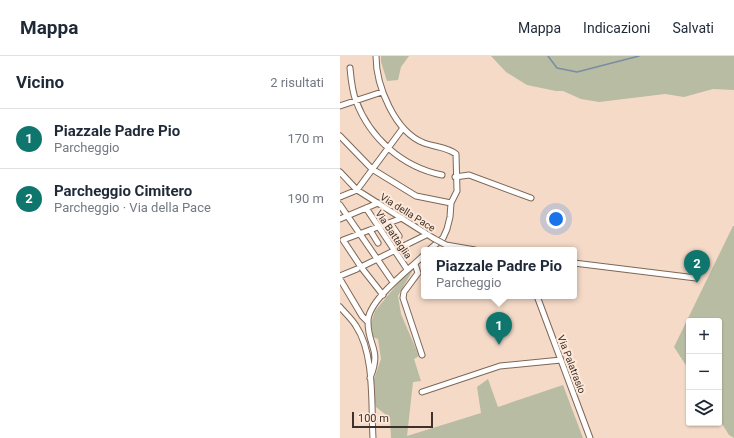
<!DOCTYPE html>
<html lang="it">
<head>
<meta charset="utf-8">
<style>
  body { margin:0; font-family:Roboto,sans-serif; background:#f6f6f7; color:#1f2937 }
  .controls { position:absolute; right:12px; bottom:12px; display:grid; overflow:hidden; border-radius:4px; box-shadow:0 1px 3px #0004 }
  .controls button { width:36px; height:36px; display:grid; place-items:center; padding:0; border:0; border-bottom:1px solid #e0e1e3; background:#fff; color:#1f2937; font:20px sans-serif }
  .scale { position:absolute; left:12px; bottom:10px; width:81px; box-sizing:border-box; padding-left:4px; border:2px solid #3d322b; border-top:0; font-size:11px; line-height:14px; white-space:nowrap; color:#3d322b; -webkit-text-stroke:3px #fee8d9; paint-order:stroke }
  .you { position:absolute; left:216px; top:163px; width:14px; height:14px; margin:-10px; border:3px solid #fff; border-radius:50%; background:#1a73e8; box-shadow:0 0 0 6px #1a73e833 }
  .badge { display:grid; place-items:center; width:26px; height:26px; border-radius:50%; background:#0f766e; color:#fff; font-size:13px; font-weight:700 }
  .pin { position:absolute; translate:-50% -33px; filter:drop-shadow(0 1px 2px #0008) }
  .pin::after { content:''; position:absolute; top:21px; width:14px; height:12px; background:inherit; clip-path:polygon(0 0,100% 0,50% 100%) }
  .popup { position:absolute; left:81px; top:191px; width:156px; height:52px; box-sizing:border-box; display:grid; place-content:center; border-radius:4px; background:#fff; filter:drop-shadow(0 1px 3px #0005); font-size:13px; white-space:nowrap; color:#747a83 }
  .popup b { font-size:15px; color:#1f2937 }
  .popup::after { content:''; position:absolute; left:50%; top:100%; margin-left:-8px; border:8px solid transparent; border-top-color:#fff }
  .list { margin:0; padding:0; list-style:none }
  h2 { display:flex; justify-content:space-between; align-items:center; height:52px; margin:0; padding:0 16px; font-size:17px }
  h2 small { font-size:13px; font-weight:400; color:#747a83 }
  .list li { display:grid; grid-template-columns:26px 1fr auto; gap:12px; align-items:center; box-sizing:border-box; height:60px; padding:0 16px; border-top:1px solid #e0e1e3 }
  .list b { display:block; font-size:15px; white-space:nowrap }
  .list p { margin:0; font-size:13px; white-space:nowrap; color:#747a83 }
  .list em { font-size:13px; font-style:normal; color:#747a83 }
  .icon { flex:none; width:22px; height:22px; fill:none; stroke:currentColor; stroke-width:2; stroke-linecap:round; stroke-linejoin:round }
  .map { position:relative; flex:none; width:394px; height:382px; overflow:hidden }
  header { display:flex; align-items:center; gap:24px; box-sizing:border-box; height:56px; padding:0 20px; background:#fff; border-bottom:1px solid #e0e1e3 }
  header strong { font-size:19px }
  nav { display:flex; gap:22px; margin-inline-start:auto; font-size:14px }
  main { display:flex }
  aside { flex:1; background:#fff }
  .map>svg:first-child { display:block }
  .green { fill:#b8bca2 }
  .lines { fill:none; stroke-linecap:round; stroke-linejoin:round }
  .stream { stroke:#7a8ba3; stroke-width:1.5 }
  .minor-casing { stroke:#7e6756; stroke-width:7 }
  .minor { stroke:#fff; stroke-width:5 }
  .minor-bridge-casing { stroke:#7e6756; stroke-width:7; stroke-linecap:butt }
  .minor-bridge { stroke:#fff; stroke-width:5 }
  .labels { text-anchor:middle; stroke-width:4; stroke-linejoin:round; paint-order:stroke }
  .street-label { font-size:10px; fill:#3d322b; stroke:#fee8d9 }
</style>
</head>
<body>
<header>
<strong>Mappa</strong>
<nav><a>Mappa</a><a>Indicazioni</a><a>Salvati</a></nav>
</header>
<main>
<aside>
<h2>Vicino<small>2 risultati</small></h2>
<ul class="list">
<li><span class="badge">1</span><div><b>Piazzale Padre Pio</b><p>Parcheggio</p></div><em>170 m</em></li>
<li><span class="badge">2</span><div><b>Parcheggio Cimitero</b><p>Parcheggio · Via della Pace</p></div><em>190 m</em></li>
</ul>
</aside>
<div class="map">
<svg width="394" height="382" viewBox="0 0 394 382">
  <rect width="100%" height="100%" fill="#f5dac8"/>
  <path class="green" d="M 41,0 L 69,0 L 61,11 L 58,24 L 47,25 L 41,6 Z
    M 151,0 L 394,0 L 394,34 L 373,33 L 344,41 L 325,38 L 259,46 L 241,43 L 223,35 L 216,35 L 187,29 L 166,16 Z
    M 393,170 L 394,170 L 394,382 L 389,379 L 379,363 L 379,265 L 349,265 L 349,314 L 334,291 Z
    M 74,212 L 58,240 L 61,258 L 79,300 L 74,303 L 81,325 L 73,326 L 67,380 L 141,357 L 137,331 L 148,323 L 158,351 L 223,329 L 243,382 L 51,382 L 50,362 L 36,351 L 35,346 L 34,323 L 41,303 L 38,283 L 33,281 L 31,267 L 35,255 L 68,215 Z"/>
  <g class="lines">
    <path class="stream" d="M 208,0 L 217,12 L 237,16 L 299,0"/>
    <defs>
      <path id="minor" d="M 36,0 C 36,30 55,76 84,87 C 95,91 107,91 116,98 L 117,135 L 111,147 L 110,161 L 107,173 L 103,182 L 89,194
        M 10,12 C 11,23 12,35 16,45 C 30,82 62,111 102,119
        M 0,50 L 42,36
        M 0,80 L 32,113 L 76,140 L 111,147
        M 0,116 L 17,134 L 93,182
        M 115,121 L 129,119 L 191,142
        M 0,141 L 17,134 L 63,72
        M 0,149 L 53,226
        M 26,152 L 67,213
        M 0,163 L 38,147
        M 50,167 L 59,180
        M 30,174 L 38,187
        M 106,189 L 135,194
        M 234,207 L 356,222
        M 75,208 L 78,217 L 64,236 L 63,242 L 82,299
        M 21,211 L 86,179
        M 0,220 L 17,213
        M 0,223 L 22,260 L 27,265
        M 43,239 L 21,211 L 3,184 L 62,162
        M 197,240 L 250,382
        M 0,251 C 5,257 12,263 16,270 C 35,298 31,349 33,382
        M 30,322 C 42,293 28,291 28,266 C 27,245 70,213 84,199
        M 82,336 L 160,310 L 221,304"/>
    </defs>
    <use href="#minor" class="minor-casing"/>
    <use href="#minor" class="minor"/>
    <defs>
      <path id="minor-bridge" d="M 93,182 L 106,189"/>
    </defs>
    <use href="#minor-bridge" class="minor-bridge-casing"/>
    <use href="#minor-bridge" class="minor-bridge"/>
  </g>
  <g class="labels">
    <g class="street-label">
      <text transform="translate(68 156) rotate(32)" y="4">Via della Pace</text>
      <text transform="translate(54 178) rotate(56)" y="4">Via Battaglia</text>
      <text transform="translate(232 308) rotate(69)" y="4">Via Palatrasio</text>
    </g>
  </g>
</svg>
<div class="controls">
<button>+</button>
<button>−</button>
<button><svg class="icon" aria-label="layers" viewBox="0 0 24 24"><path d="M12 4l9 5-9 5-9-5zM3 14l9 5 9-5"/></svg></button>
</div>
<div class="scale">100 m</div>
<div class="you"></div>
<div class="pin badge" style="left:159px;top:289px">1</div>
<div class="popup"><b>Piazzale Padre Pio</b>Parcheggio</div>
<div class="pin badge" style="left:357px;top:227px">2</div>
</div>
</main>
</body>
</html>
